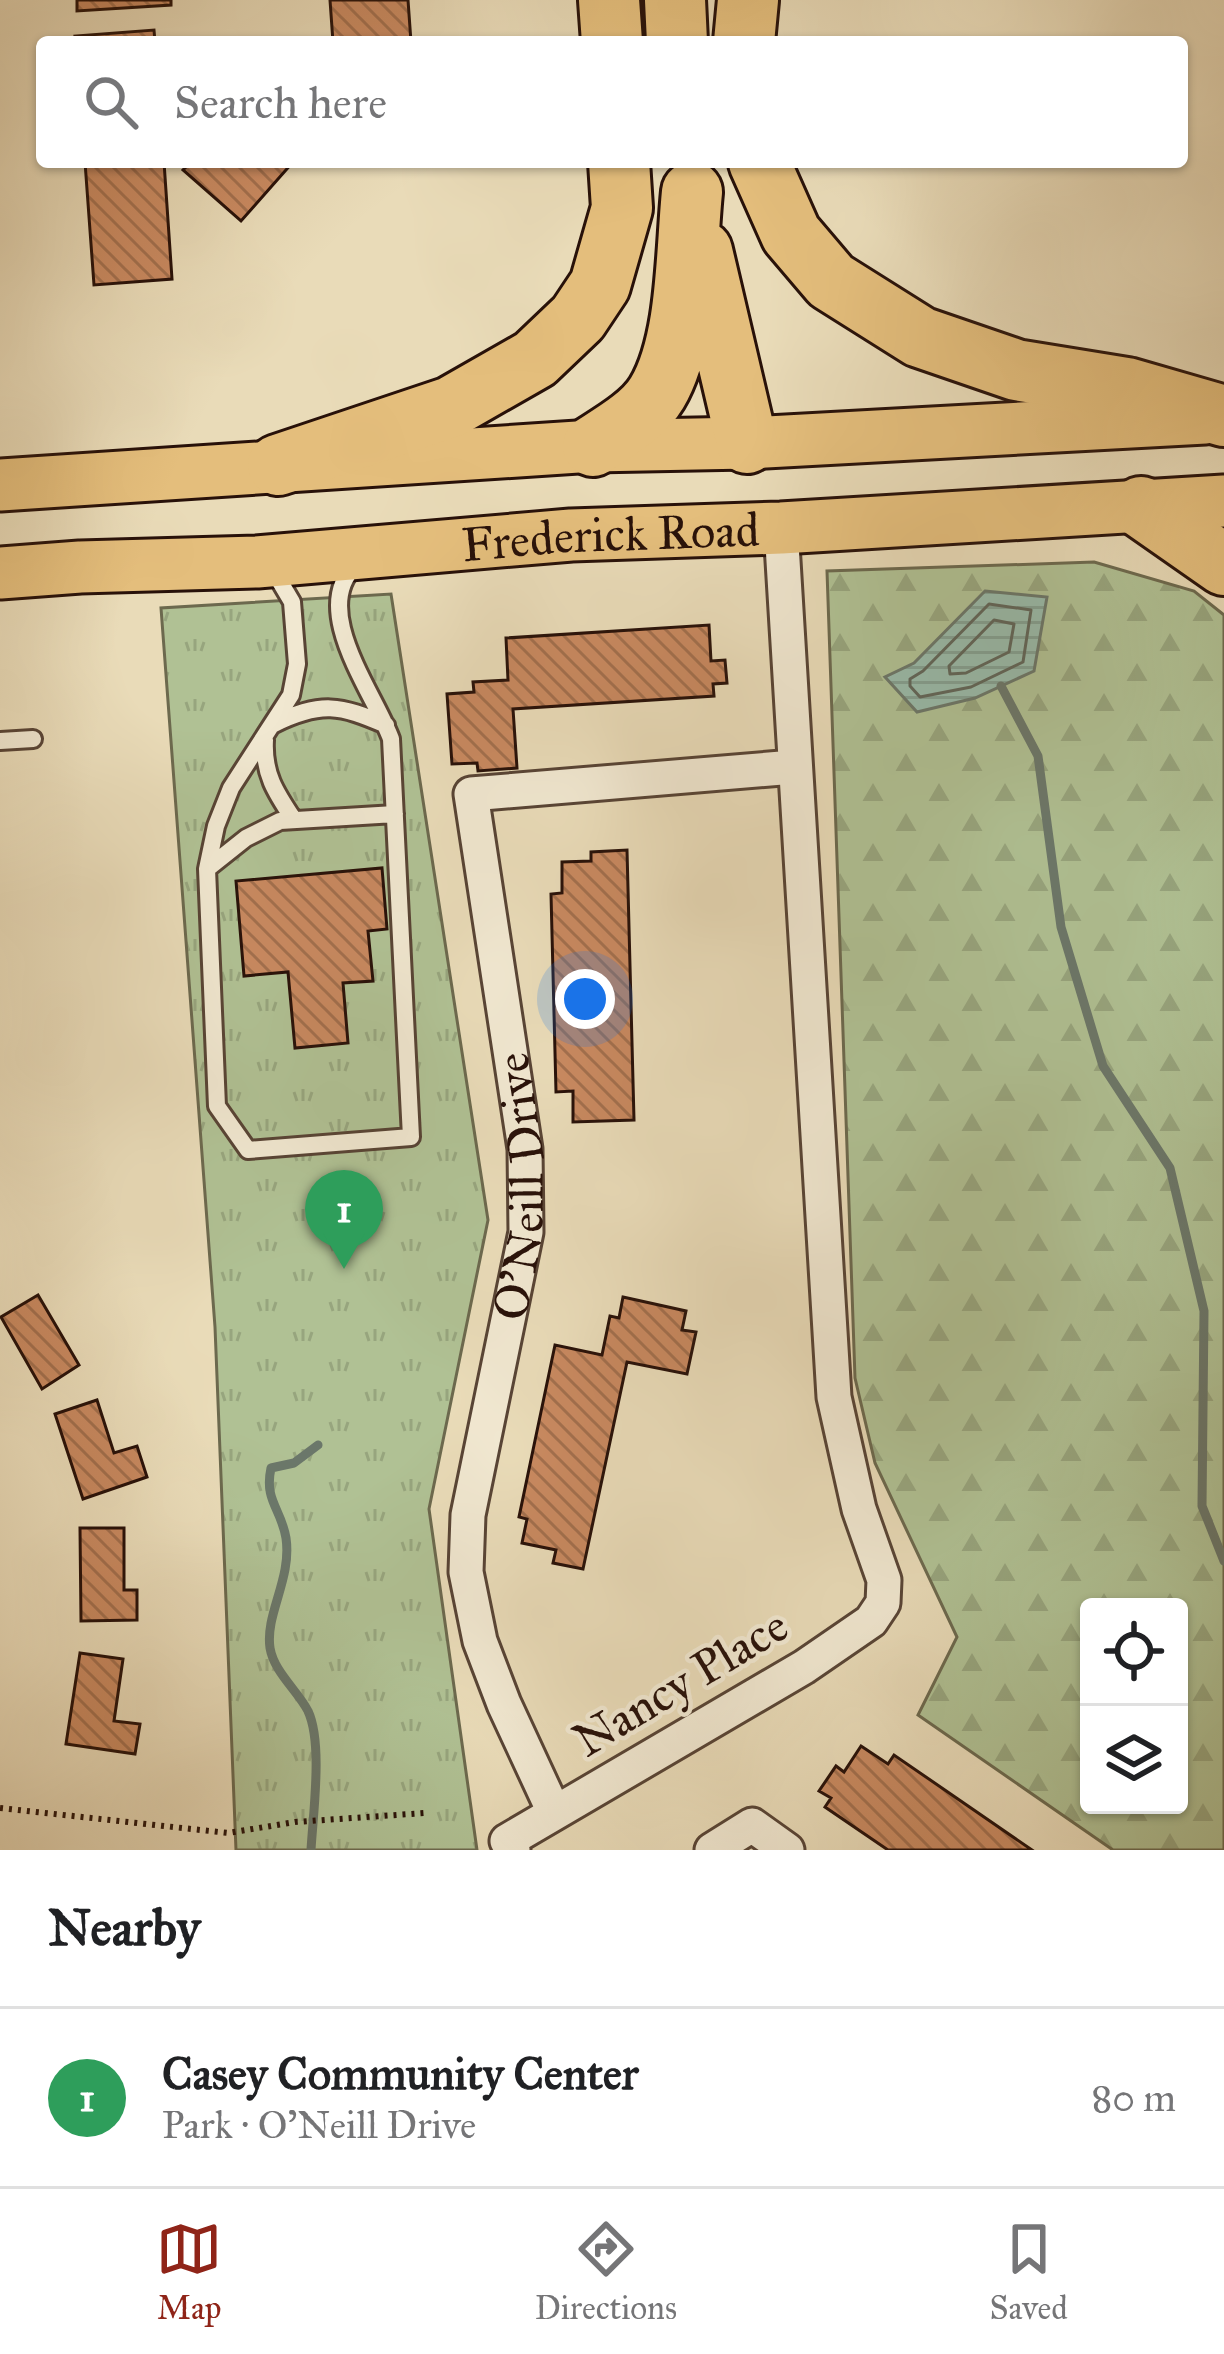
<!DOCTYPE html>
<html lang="en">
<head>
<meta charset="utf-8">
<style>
  body { margin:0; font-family:"IM FELL Great Primer",serif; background:#f6f6f6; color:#202124 }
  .controls { position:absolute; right:36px; bottom:36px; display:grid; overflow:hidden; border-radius:12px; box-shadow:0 3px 9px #0004 }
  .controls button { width:108px; height:108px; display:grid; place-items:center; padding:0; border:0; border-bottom:3px solid #e0e0e0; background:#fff; color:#202124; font:60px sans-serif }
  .you { position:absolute; left:585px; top:999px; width:42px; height:42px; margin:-30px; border:9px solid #fff; border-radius:50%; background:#1a73e8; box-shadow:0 0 0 18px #1a73e833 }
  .badge { display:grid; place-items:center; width:78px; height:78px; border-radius:50%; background:#8f2418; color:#fff; font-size:39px; font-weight:700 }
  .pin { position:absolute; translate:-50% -99px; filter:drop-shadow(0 3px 6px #0008) }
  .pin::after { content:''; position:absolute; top:63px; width:42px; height:36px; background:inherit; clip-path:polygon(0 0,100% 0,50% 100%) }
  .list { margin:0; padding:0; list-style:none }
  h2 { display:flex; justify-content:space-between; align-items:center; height:156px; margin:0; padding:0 48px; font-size:51px }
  h2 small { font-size:39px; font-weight:400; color:#757577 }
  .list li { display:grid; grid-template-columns:78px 1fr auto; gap:36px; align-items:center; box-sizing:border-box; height:180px; padding:0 48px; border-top:3px solid #e0e0e0 }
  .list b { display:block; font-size:45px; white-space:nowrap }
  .list p { margin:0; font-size:39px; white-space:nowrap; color:#757577 }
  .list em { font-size:39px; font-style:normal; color:#757577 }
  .icon { flex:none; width:66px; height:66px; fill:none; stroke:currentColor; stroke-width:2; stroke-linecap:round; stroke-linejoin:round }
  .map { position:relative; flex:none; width:1224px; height:1850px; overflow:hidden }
  .search { position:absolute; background:#fff; box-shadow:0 3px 9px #0004; left:36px; right:36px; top:36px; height:132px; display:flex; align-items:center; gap:30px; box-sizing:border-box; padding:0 42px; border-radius:12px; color:#757577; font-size:45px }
  .sheet { height:336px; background:#fff }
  nav { display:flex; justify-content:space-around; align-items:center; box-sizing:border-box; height:168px; border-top:3px solid #e0e0e0; background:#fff; font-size:33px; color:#757577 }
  nav a { display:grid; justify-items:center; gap:6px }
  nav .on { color:#8f2418 }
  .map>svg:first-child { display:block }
  .grass { fill:url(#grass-tufts); stroke:#6c694e; stroke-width:3 }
  .forest { fill:url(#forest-firs); stroke:#6c694e; stroke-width:3; fill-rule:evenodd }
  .water { fill:url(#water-rules); stroke:#6b776a; stroke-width:3 }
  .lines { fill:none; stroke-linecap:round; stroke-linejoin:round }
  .shore { stroke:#60665a; stroke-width:3 }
  .stream { stroke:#6b776a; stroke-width:9 }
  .building { fill:url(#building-back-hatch); stroke:#281109; stroke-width:3 }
  .service-casing { stroke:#584435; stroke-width:22 }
  .minor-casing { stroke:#584435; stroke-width:39 }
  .primary-casing { stroke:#281109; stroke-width:57 }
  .motorway-casing { stroke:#281109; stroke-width:66 }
  .path { stroke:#281109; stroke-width:6; stroke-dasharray:3 6; stroke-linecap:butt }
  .service { stroke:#f1e8d1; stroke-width:16 }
  .minor { stroke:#f1e8d1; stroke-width:33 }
  .primary { stroke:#e4be7c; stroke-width:51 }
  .motorway { stroke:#e4be7c; stroke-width:60 }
  .labels { text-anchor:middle; stroke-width:9; stroke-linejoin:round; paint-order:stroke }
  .street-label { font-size:48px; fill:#281109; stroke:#f1e8d1 }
</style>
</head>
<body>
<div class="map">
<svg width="1224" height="1850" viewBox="0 0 1224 1850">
  <defs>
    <pattern id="grass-tufts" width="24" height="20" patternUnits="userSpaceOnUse" patternTransform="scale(3)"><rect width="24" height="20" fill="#b0c194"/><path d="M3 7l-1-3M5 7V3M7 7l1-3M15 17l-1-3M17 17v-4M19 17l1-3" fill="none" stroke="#97a57e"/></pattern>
    <pattern id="forest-firs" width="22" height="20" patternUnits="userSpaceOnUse" patternTransform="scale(3)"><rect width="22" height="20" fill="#b0c194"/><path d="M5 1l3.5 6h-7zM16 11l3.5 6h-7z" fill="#97a57e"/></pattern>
    <pattern id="water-rules" width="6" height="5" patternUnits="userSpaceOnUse" patternTransform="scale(3)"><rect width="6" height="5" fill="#98bbab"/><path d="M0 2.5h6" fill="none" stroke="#83a092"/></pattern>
    <pattern id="building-back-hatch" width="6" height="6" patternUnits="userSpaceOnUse" patternTransform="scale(3)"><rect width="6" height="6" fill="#c88960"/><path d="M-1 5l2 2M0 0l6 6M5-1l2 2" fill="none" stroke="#a26f4d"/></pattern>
  </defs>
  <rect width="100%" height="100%" fill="#e9dbb8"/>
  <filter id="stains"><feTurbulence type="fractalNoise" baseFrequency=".00167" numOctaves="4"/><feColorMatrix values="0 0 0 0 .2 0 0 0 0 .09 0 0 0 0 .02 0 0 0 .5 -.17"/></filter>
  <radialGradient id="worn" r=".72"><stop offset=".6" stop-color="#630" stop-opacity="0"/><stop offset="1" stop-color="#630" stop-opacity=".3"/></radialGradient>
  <path class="grass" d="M 391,594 L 488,1220 L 429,1509 L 477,1850 L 236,1850 L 215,1327 L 161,608 Z"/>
  <path class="forest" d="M 1094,562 L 1194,591 L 1224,615 L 1224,1850 L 1113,1850 L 918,1715 L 957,1637 L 875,1463 L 855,1378 L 827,571 ZM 1089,1607 L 1179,1607 L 1179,1805 L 1089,1805 Z"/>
  <path class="water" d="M 985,591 L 1047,597 L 1034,671 L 975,698 L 917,712 L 885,677 L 914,663 Z"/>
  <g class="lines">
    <path class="shore" d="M 989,604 L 1031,610 L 1023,662 L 971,687 L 920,697 L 910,686 L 910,679 L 923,671 Z
      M 994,620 L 1014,624 L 1009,652 L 966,673 L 950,674 L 949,666 Z"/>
    <path class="stream" d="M 1001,686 L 1038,756 L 1061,927 L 1103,1066 L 1170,1168 L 1204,1311 L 1202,1506 L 1224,1561
      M 311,1850 C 313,1814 323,1743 308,1711 C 297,1690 274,1672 270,1648 C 265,1614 292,1579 286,1538 C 281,1508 264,1501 271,1468 L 294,1463 L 318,1445"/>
  </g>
  <path class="building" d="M 77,0 L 171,0 L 171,5 L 77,11 Z
    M 330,0 L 408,0 L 411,42 L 333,42 Z
    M 154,30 L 155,42 L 76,42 L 75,36 Z
    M 85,162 L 164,162 L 172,279 L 94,285 Z
    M 191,162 L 293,162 L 241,221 L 183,170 Z
    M 709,625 L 711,661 L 725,660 L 727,683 L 713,684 L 714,696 L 513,709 L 517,768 L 478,771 L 477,763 L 452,764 L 447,694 L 474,692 L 473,682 L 508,680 L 506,638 Z
    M 627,850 L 634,1120 L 573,1122 L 573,1091 L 556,1092 L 551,894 L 562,893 L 562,862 L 591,861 L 591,852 Z
    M 382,868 L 387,929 L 368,931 L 373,981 L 343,983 L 348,1043 L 295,1048 L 288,972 L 244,976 L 236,881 Z
    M 38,1295 L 79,1365 L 42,1389 L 1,1317 Z
    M 623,1297 L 686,1311 L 682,1330 L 696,1332 L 687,1374 L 627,1362 L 583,1569 L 553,1563 L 556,1550 L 522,1543 L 527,1519 L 519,1517 L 555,1345 L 602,1355 L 610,1316 L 619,1318 Z
    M 97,1400 L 114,1453 L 137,1446 L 147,1477 L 83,1499 L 55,1414 Z
    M 80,1528 L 124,1528 L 124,1590 L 137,1590 L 137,1620 L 81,1621 Z
    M 80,1653 L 123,1659 L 114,1721 L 140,1724 L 135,1754 L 66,1744 Z
    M 861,1746 L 888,1764 L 894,1755 L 1032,1850 L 888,1850 L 825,1807 L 831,1798 L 819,1791 L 836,1766 L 844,1772 Z"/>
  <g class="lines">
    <defs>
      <path id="service" d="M 267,570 L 279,580 L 292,602 L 297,664 L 291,695 L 231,788 L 216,826 L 207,869 L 217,1106 L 248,1150 L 411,1137 L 391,739 C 375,694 309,610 355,566
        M 274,724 C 321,701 340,705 386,725
        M 265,740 C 263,774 276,793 294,820
        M 0,741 L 33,739
        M 207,869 L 246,838 L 280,821 L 395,814"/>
      <g id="minor">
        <path id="s1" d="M 554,1812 L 504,1704 L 480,1641 L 466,1572 L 468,1515 L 526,1232 L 525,1149 L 471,794 L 794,767"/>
        <path d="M 513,1850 L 507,1841 L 804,1667 L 871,1621 L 883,1603 L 884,1580 L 859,1509 L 834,1397 L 781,528"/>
        <path d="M 712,1850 L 752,1825 L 787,1850"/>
      </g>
      <g id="primary">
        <path d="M 0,485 L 593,446 L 747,443 L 1205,418"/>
        <path id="s2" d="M 0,573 L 80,567 L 257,562 L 571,535 L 781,528 L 1224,501"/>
      </g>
      <path id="motorway" d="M 609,0 L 612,42
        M 675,0 L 677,42
        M 744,42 L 748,0
        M 759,162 L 791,234 L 831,281 L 920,337 L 1016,370 L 1127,388 L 1224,416
        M 702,251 L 747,443
        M 593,446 C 615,432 644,415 657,393 C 688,341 686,251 692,192
        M 278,465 L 451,407 L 535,359 L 578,318 L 600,285 L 622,208 L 619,162
        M 1141,507 L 1224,565"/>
    </defs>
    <use href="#service" class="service-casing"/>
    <use href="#minor" class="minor-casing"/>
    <use href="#primary" class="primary-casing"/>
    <use href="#motorway" class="motorway-casing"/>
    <path class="path" d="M 0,1808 L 228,1833 L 295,1822 L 425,1813"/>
    <use href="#service" class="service"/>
    <use href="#minor" class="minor"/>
    <use href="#primary" class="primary"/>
    <use href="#motorway" class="motorway"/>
  </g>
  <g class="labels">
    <g class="street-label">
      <text dy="17" stroke="none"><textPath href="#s2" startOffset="612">Frederick Road</textPath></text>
      <text dy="17" stroke="none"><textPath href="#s1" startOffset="648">O'Neill Drive</textPath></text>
      <text transform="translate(680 1682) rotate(-31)" y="17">Nancy Place</text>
    </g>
  </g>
  <rect width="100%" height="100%" filter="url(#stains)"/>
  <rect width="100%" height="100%" fill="url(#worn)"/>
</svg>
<div class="controls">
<button><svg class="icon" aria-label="locate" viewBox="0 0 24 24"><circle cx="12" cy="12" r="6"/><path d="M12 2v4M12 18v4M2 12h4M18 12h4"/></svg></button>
<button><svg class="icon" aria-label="layers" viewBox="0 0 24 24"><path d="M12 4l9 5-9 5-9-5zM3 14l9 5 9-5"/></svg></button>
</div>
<div class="you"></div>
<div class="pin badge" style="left:344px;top:1269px;background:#2e9e5b">1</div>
<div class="search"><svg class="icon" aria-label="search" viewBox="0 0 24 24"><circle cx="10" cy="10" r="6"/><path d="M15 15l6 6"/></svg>Search here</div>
</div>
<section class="sheet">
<h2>Nearby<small></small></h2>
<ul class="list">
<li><span class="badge" style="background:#2e9e5b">1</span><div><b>Casey Community Center</b><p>Park · O'Neill Drive</p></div><em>80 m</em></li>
</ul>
</section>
<nav>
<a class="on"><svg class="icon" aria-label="map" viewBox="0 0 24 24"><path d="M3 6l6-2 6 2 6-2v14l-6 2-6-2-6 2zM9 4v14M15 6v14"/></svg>Map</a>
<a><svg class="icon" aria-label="directions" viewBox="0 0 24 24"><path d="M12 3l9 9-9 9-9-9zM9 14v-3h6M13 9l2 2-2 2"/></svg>Directions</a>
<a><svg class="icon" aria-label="saved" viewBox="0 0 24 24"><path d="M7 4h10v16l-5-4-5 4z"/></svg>Saved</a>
</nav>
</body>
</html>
